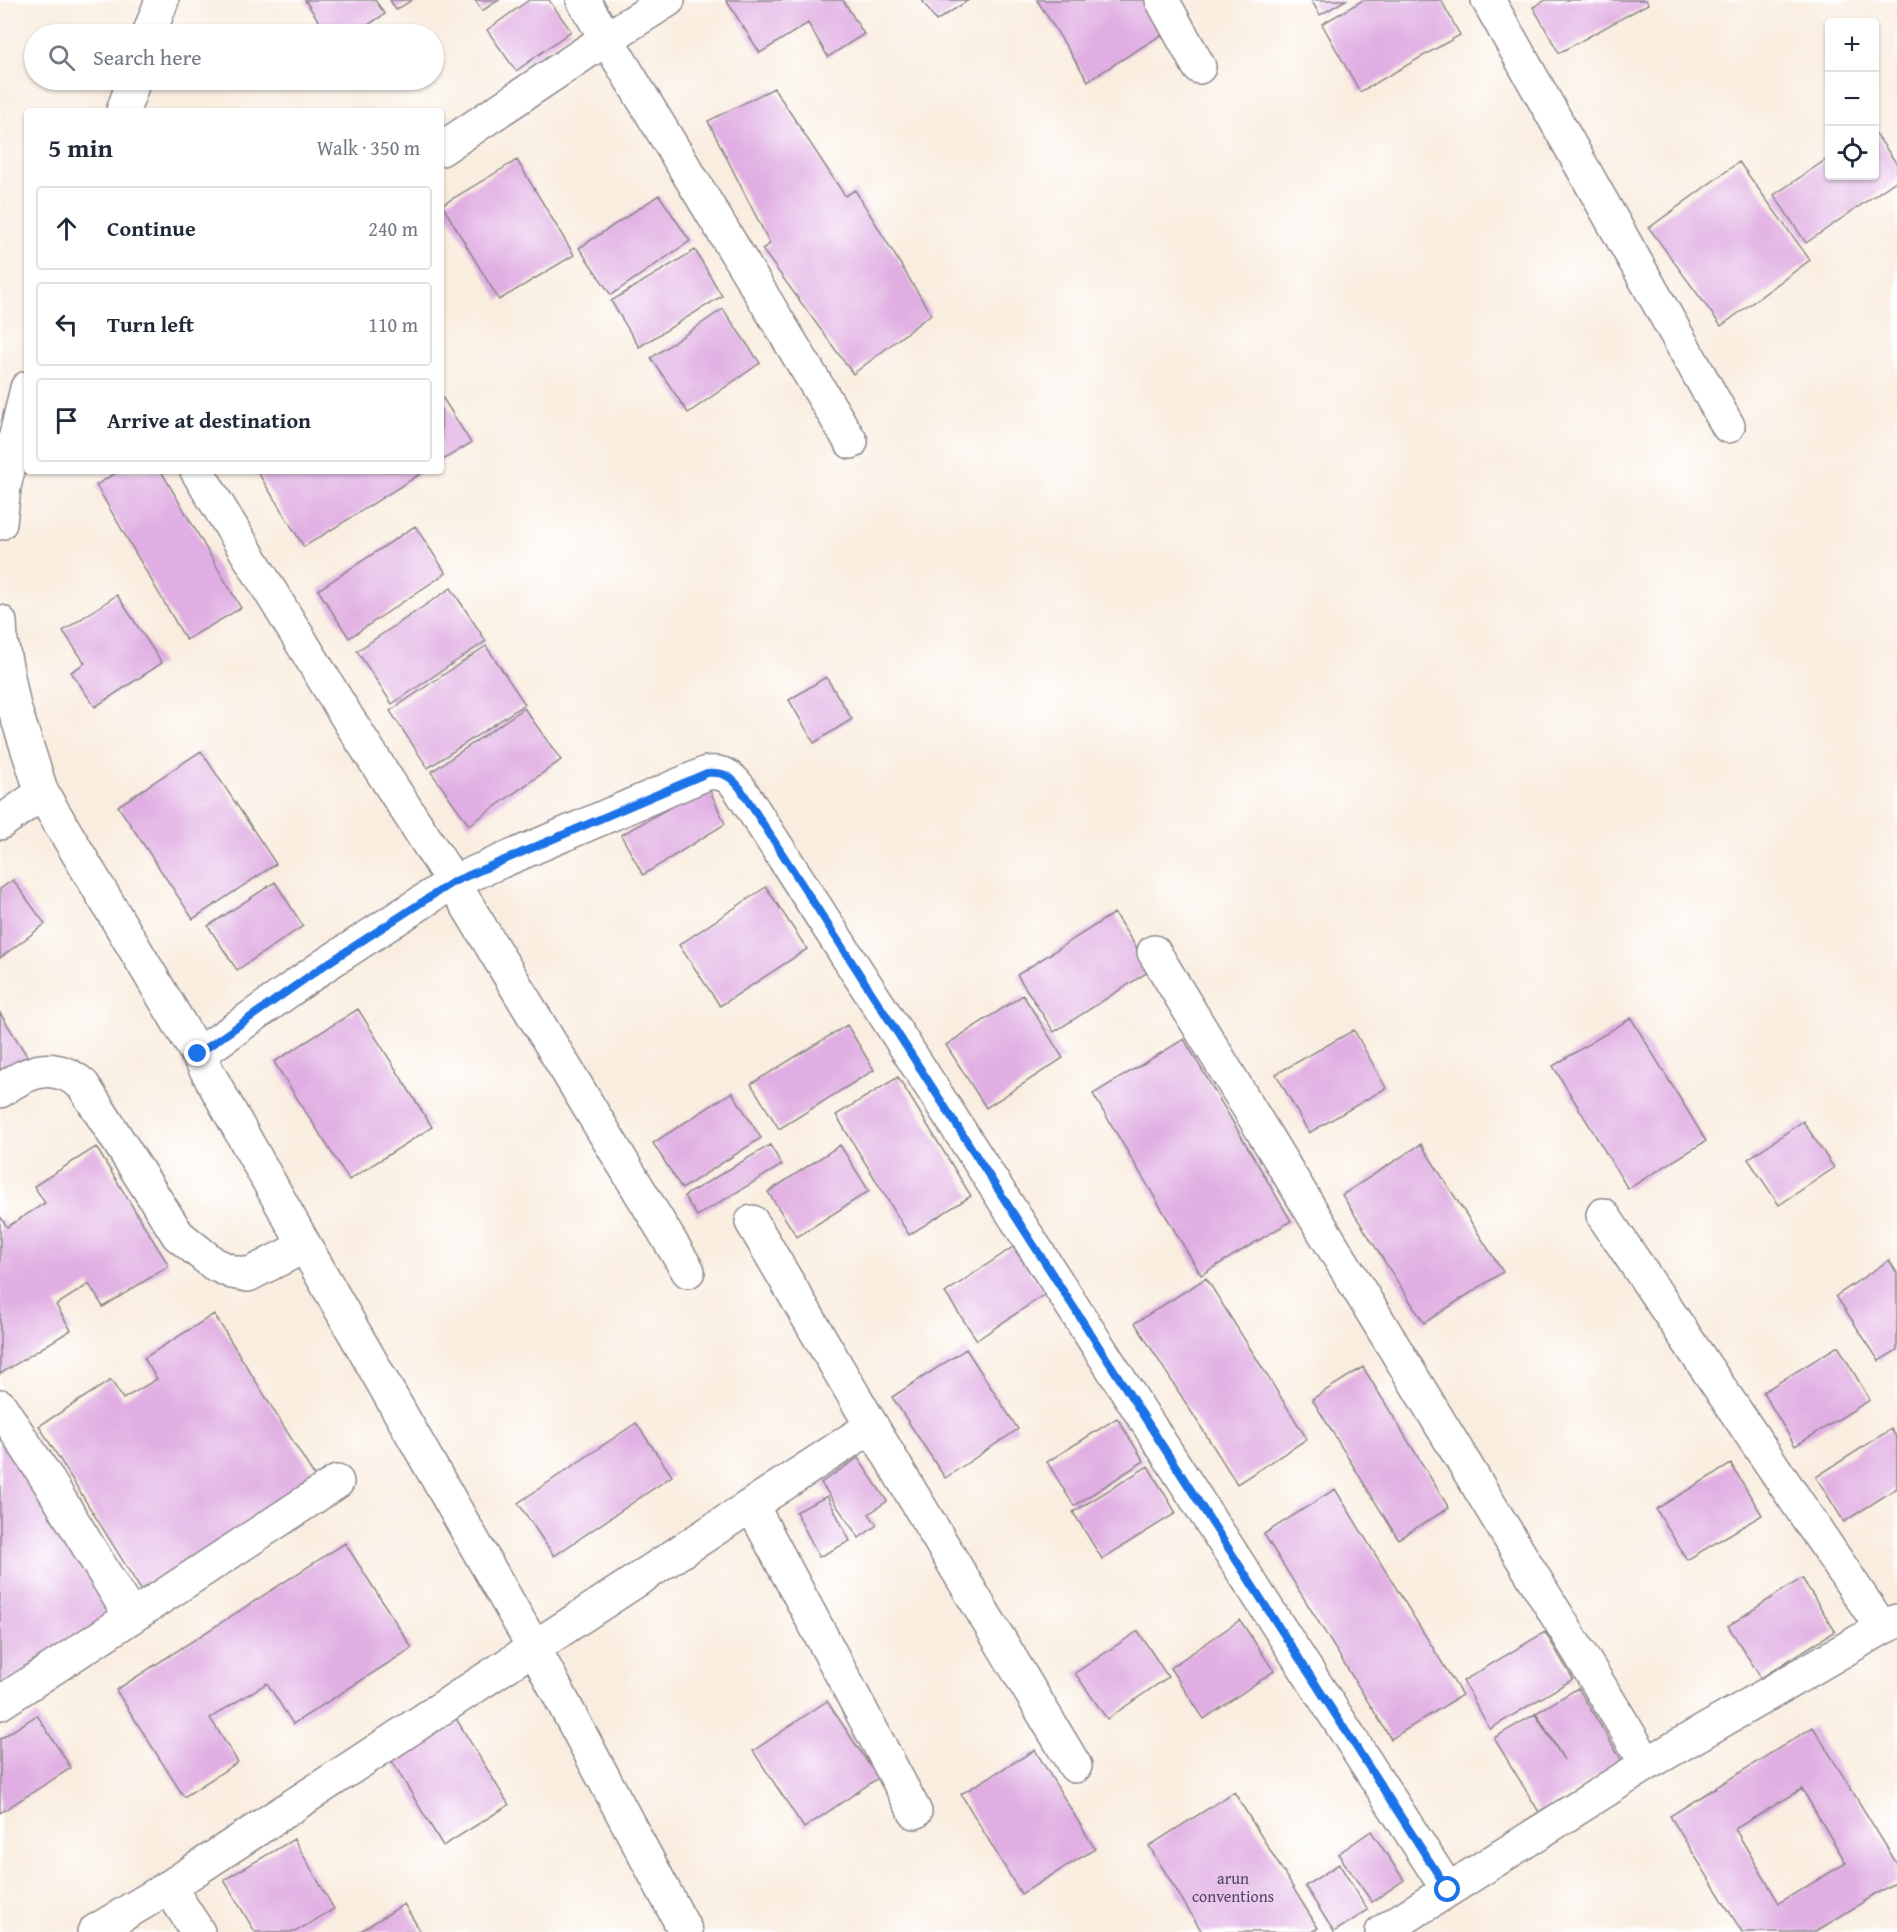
<!DOCTYPE html>
<html lang="en">
<head>
<meta charset="utf-8">
<style>
  body { margin:0; font-family:"Gentium Book Plus",serif; background:#f2f2f3; color:#1f2937 }
  .controls { position:absolute; right:18px; top:18px; display:grid; overflow:hidden; border-radius:6px; box-shadow:0 2px 4px #0004 }
  .controls button { width:54px; height:54px; display:grid; place-items:center; padding:0; border:0; border-bottom:2px solid #e0e1e3; background:#fff; color:#1f2937; font:30px sans-serif }
  .stop { position:absolute; width:18px; height:18px; margin:-14px; border:4px solid #1a73e8; border-radius:50%; background:#fff }
  .stop.end { background:#1a73e8; border-color:#fff; box-shadow:0 2px 6px #0008 }
  .list { margin:0; padding:0; list-style:none }
  h2 { display:flex; justify-content:space-between; align-items:center; height:78px; margin:0; padding:0 24px; font-size:26px }
  h2 small { font-size:20px; font-weight:400; color:#747a83 }
  .list li { display:grid; grid-template-columns:39px 1fr auto; gap:18px; align-items:center; box-sizing:border-box; height:84px; margin:0 12px 12px; padding:0 12px; border:2px solid #e0e1e3; border-radius:6px }
  .list b { display:block; font-size:22px; white-space:nowrap }
  .list em { font-size:20px; font-style:normal; color:#747a83 }
  .icon { flex:none; width:33px; height:33px; fill:none; stroke:currentColor; stroke-width:2; stroke-linecap:round; stroke-linejoin:round }
  .map { position:relative; flex:none; width:1897px; height:1932px; overflow:hidden }
  .search { position:absolute; background:#fff; box-shadow:0 2px 4px #0004; left:24px; top:24px; width:420px; height:66px; display:flex; align-items:center; gap:15px; box-sizing:border-box; padding:0 21px; border-radius:33px; color:#747a83; font-size:22px }
  .panel { position:absolute; background:#fff; box-shadow:0 2px 4px #0004; left:24px; top:108px; width:420px; height:366px; border-radius:6px }
  .map>svg:first-child { display:block }
  .building { fill:#e0aee2; fill-rule:evenodd }
  .lines { fill:none; stroke-linecap:round; stroke-linejoin:round }
  .minor-casing { stroke:#8e888d; stroke-width:36 }
  .minor { stroke:#fff; stroke-width:33 }
  .route { stroke:#1a73e8; stroke-width:8 }
  .labels { text-anchor:middle; stroke-width:6; stroke-linejoin:round; paint-order:stroke }
  .number-label { font-size:16px; fill:#524565 }
</style>
</head>
<body>
<div class="map">
<svg width="1897" height="1932" viewBox="0 0 1897 1932">
  <rect width="100%" height="100%" fill="#fff"/>
  <filter id="ink" filterUnits="userSpaceOnUse"><feTurbulence type="fractalNoise" baseFrequency=".0167" numOctaves="2"/><feDisplacementMap in="SourceGraphic" scale="12" xChannelSelector="R" yChannelSelector="G"/><feConvolveMatrix kernelMatrix="1 2 1 2 8 2 1 2 1" color-interpolation-filters="sRGB"/></filter>
  <filter id="wash" filterUnits="userSpaceOnUse"><feTurbulence type="fractalNoise" baseFrequency=".008" numOctaves="4" result="noise"/><feDisplacementMap in="SourceGraphic" scale="24" xChannelSelector="R" yChannelSelector="G"/><feGaussianBlur stdDeviation="1.35" result="paint"/><feColorMatrix in="noise" values="0 0 0 0 0 0 0 0 0 0 0 0 0 0 0 0 0 1.4 0 .05"/><feComposite in="paint" operator="in"/></filter>
  <g filter="url(#wash)">
    <rect width="100%" height="100%" fill="#f9eddf"/>
    <g id="blocks">
      <path class="building" d="M 305,0 L 375,0 L 385,14 L 354,34 L 327,34 Z
        M 390,0 L 412,0 L 396,10 Z
        M 475,0 L 499,0 L 482,11 Z
        M 529,0 L 549,0 L 571,31 L 516,71 L 487,30 Z
        M 726,0 L 843,0 L 864,34 L 828,57 L 808,23 L 760,53 Z
        M 922,0 L 969,0 L 936,21 Z
        M 1037,0 L 1146,0 L 1166,32 L 1088,81 Z
        M 1311,0 L 1346,0 L 1320,15 Z
        M 1363,0 L 1441,0 L 1460,35 L 1360,92 L 1322,24 Z
        M 1546,0 L 1646,0 L 1648,4 L 1559,53 L 1533,7 Z
        M 774,88 L 845,196 L 855,190 L 931,314 L 853,374 L 762,249 L 770,244 L 708,121 Z
        M 1874,131 L 1897,164 L 1897,180 L 1806,243 L 1774,195 L 1830,157 L 1830,176 L 1874,176 Z
        M 517,160 L 574,255 L 499,300 L 442,205 Z
        M 1739,162 L 1810,260 L 1721,326 L 1649,228 Z
        M 659,195 L 690,241 L 611,295 L 579,248 Z
        M 695,250 L 722,296 L 639,347 L 611,301 Z
        M 723,309 L 760,363 L 688,413 L 651,358 Z
        M 441,395 L 471,443 L 441,461 Z
        M 119,471 L 161,471 L 241,608 L 186,640 L 96,485 Z
        M 257,471 L 425,471 L 304,547 Z
        M 415,526 L 446,573 L 349,638 L 318,590 Z
        M 451,588 L 486,641 L 392,704 L 357,651 Z
        M 117,595 L 162,663 L 95,707 L 71,672 L 85,663 L 63,631 Z
        M 486,646 L 525,704 L 428,768 L 390,711 Z
        M 826,677 L 852,719 L 814,743 L 789,700 Z
        M 524,708 L 561,760 L 469,825 L 431,772 Z
        M 201,751 L 276,864 L 193,919 L 118,806 Z
        M 708,786 L 725,824 L 643,875 L 621,835 Z
        M 13,880 L 45,924 L 0,958 L 0,889 Z
        M 275,882 L 303,926 L 237,970 L 208,926 Z
        M 766,887 L 807,949 L 720,1006 L 679,945 Z
        M 1114,913 L 1151,970 L 1054,1032 L 1017,975 Z
        M 1023,995 L 1063,1058 L 986,1108 L 946,1045 Z
        M 358,1009 L 432,1127 L 349,1180 L 274,1062 Z
        M 0,1013 L 29,1059 L 0,1077 Z
        M 1631,1018 L 1706,1141 L 1628,1189 L 1553,1066 Z
        M 847,1025 L 874,1070 L 779,1129 L 751,1084 Z
        M 1354,1030 L 1386,1088 L 1309,1133 L 1276,1074 Z
        M 1184,1039 L 1291,1221 L 1201,1275 L 1093,1094 Z
        M 898,1077 L 971,1196 L 909,1235 L 836,1115 Z
        M 732,1092 L 761,1138 L 682,1189 L 653,1143 Z
        M 1803,1121 L 1834,1168 L 1779,1205 L 1748,1159 Z
        M 1421,1144 L 1503,1272 L 1424,1323 L 1342,1195 Z
        M 770,1145 L 782,1165 L 697,1216 L 684,1196 Z
        M 840,1145 L 869,1191 L 797,1237 L 768,1192 Z
        M 96,1147 L 169,1266 L 103,1307 L 89,1284 L 56,1305 L 71,1330 L 0,1374 L 0,1216 L 7,1227 L 45,1203 L 34,1186 Z
        M 1013,1247 L 1045,1294 L 977,1340 L 945,1293 Z
        M 1889,1260 L 1897,1273 L 1897,1350 L 1879,1361 L 1836,1296 Z
        M 1206,1278 L 1307,1439 L 1237,1484 L 1135,1323 Z
        M 214,1314 L 317,1480 L 141,1590 L 39,1426 L 111,1380 L 123,1399 L 157,1379 L 144,1358 Z
        M 1838,1346 L 1870,1400 L 1795,1446 L 1763,1392 Z
        M 966,1349 L 1018,1429 L 945,1478 L 892,1397 Z
        M 1363,1367 L 1449,1508 L 1398,1539 L 1312,1399 Z
        M 1117,1418 L 1144,1461 L 1074,1506 L 1047,1462 Z
        M 636,1423 L 672,1476 L 554,1556 L 518,1503 Z
        M 0,1428 L 114,1615 L 0,1685 Z
        M 1891,1429 L 1897,1438 L 1897,1488 L 1844,1522 L 1816,1477 Z
        M 858,1458 L 887,1501 L 869,1514 L 877,1525 L 859,1538 L 821,1483 Z
        M 1731,1464 L 1762,1515 L 1687,1560 L 1656,1509 Z
        M 1148,1466 L 1176,1513 L 1102,1559 L 1073,1512 Z
        M 1335,1489 L 1462,1695 L 1391,1739 L 1264,1534 Z
        M 827,1496 L 850,1541 L 819,1557 L 796,1512 Z
        M 345,1543 L 412,1648 L 293,1724 L 267,1683 L 210,1718 L 238,1762 L 184,1797 L 116,1690 Z
        M 1802,1578 L 1835,1631 L 1761,1678 L 1728,1626 Z
        M 1240,1620 L 1274,1671 L 1204,1719 L 1170,1668 Z
        M 1138,1631 L 1168,1677 L 1107,1719 L 1075,1673 Z
        M 1545,1632 L 1573,1679 L 1490,1729 L 1463,1681 Z
        M 1578,1688 L 1622,1761 L 1539,1812 L 1494,1738 L 1535,1714 L 1564,1760 L 1536,1713 Z
        M 827,1701 L 878,1778 L 804,1828 L 753,1751 Z
        M 452,1712 L 509,1805 L 443,1846 L 387,1753 Z
        M 37,1715 L 71,1768 L 0,1813 L 0,1739 Z
        M 1813,1727 L 1897,1864 L 1897,1881 L 1815,1932 L 1742,1932 L 1670,1816 ZM 1802,1789 L 1846,1863 L 1779,1903 L 1735,1829 Z
        M 1035,1750 L 1095,1849 L 1021,1894 L 961,1794 Z
        M 1234,1792 L 1318,1928 L 1311,1932 L 1202,1932 L 1149,1846 Z
        M 1371,1831 L 1404,1880 L 1372,1902 L 1338,1854 Z
        M 294,1839 L 334,1909 L 295,1932 L 255,1932 L 224,1880 Z
        M 1339,1864 L 1368,1910 L 1334,1932 L 1305,1886 Z
        M 404,1904 L 421,1932 L 359,1932 Z"/>
    </g>
  </g>
  <g filter="url(#ink)">
    <use href="#blocks" fill-opacity="0" stroke="#8e888d" stroke-width="1.5"/>
    <g class="lines">
      <defs>
        <path id="minor" d="M 583,0 L 851,442
          M 1162,0 L 1199,67
          M 1488,0 L 1728,426
          M 149,34 L 162,0
          M 123,111 L 134,80
          M 441,149 L 606,39 L 668,0
          M 197,471 L 350,722 L 453,882 L 688,1271
          M 0,523 L 4,487 L 27,388
          M 0,622 L 1,641 L 14,707 L 42,793 L 198,1055 L 305,1246 L 533,1646 L 686,1932
          M 0,823 L 42,793
          M 1154,952 L 1647,1764
          M 198,1055 L 325,965 L 453,882 L 707,773 C 722,772 730,775 739,788 L 1448,1890
          M 0,1091 C 28,1071 53,1060 83,1085 L 178,1235 L 214,1264 L 232,1272 L 248,1275 L 305,1246
          M 1603,1215 L 1882,1628
          M 752,1222 L 897,1469 L 1075,1766
          M 0,1406 L 46,1477 L 131,1617
          M 752,1506 L 915,1812
          M 0,1703 L 337,1482
          M 169,1887 L 198,1932
          M 94,1932 L 169,1887 L 872,1426
          M 1382,1932 L 1647,1764 L 1882,1628 L 1897,1621"/>
      </defs>
      <use href="#minor" class="minor-casing"/>
      <use href="#minor" class="minor"/>
    </g>
  </g>
  <g class="lines" filter="url(#ink)">
    <path class="route" d="M 198,1054 L 325,965 L 453,882 L 707,773 C 722,772 730,775 740,788 L 1448,1890"/>
  </g>
  <g class="labels">
    <g class="number-label">
      <text x="1233" y="1884">arun<tspan x="1233" dy="18">conventions</tspan></text>
    </g>
  </g>
</svg>
<div class="controls">
<button>+</button>
<button>−</button>
<button><svg class="icon" aria-label="locate" viewBox="0 0 24 24"><circle cx="12" cy="12" r="6"/><path d="M12 2v4M12 18v4M2 12h4M18 12h4"/></svg></button>
</div>
<div class="stop" style="left:1448px;top:1890px"></div>
<div class="stop end" style="left:198px;top:1054px"></div>
<div class="search"><svg class="icon" aria-label="search" viewBox="0 0 24 24"><circle cx="10" cy="10" r="6"/><path d="M15 15l6 6"/></svg>Search here</div>
<section class="panel">
<h2>5 min<small>Walk · 350 m</small></h2>
<ul class="list">
<li><svg class="icon" aria-label="ahead" viewBox="0 0 24 24"><path d="M12 20V5M6 11l6-6 6 6"/></svg><div><b>Continue</b></div><em>240 m</em></li>
<li><svg class="icon" aria-label="left" viewBox="0 0 24 24"><path d="M17 20v-9H6M10 6l-5 5 5 5"/></svg><div><b>Turn left</b></div><em>110 m</em></li>
<li><svg class="icon" aria-label="arrive" viewBox="0 0 24 24"><path d="M6 21V4h12l-3 4 3 4H6"/></svg><div><b>Arrive at destination</b></div></li>
</ul>
</section>
</div>
</body>
</html>
